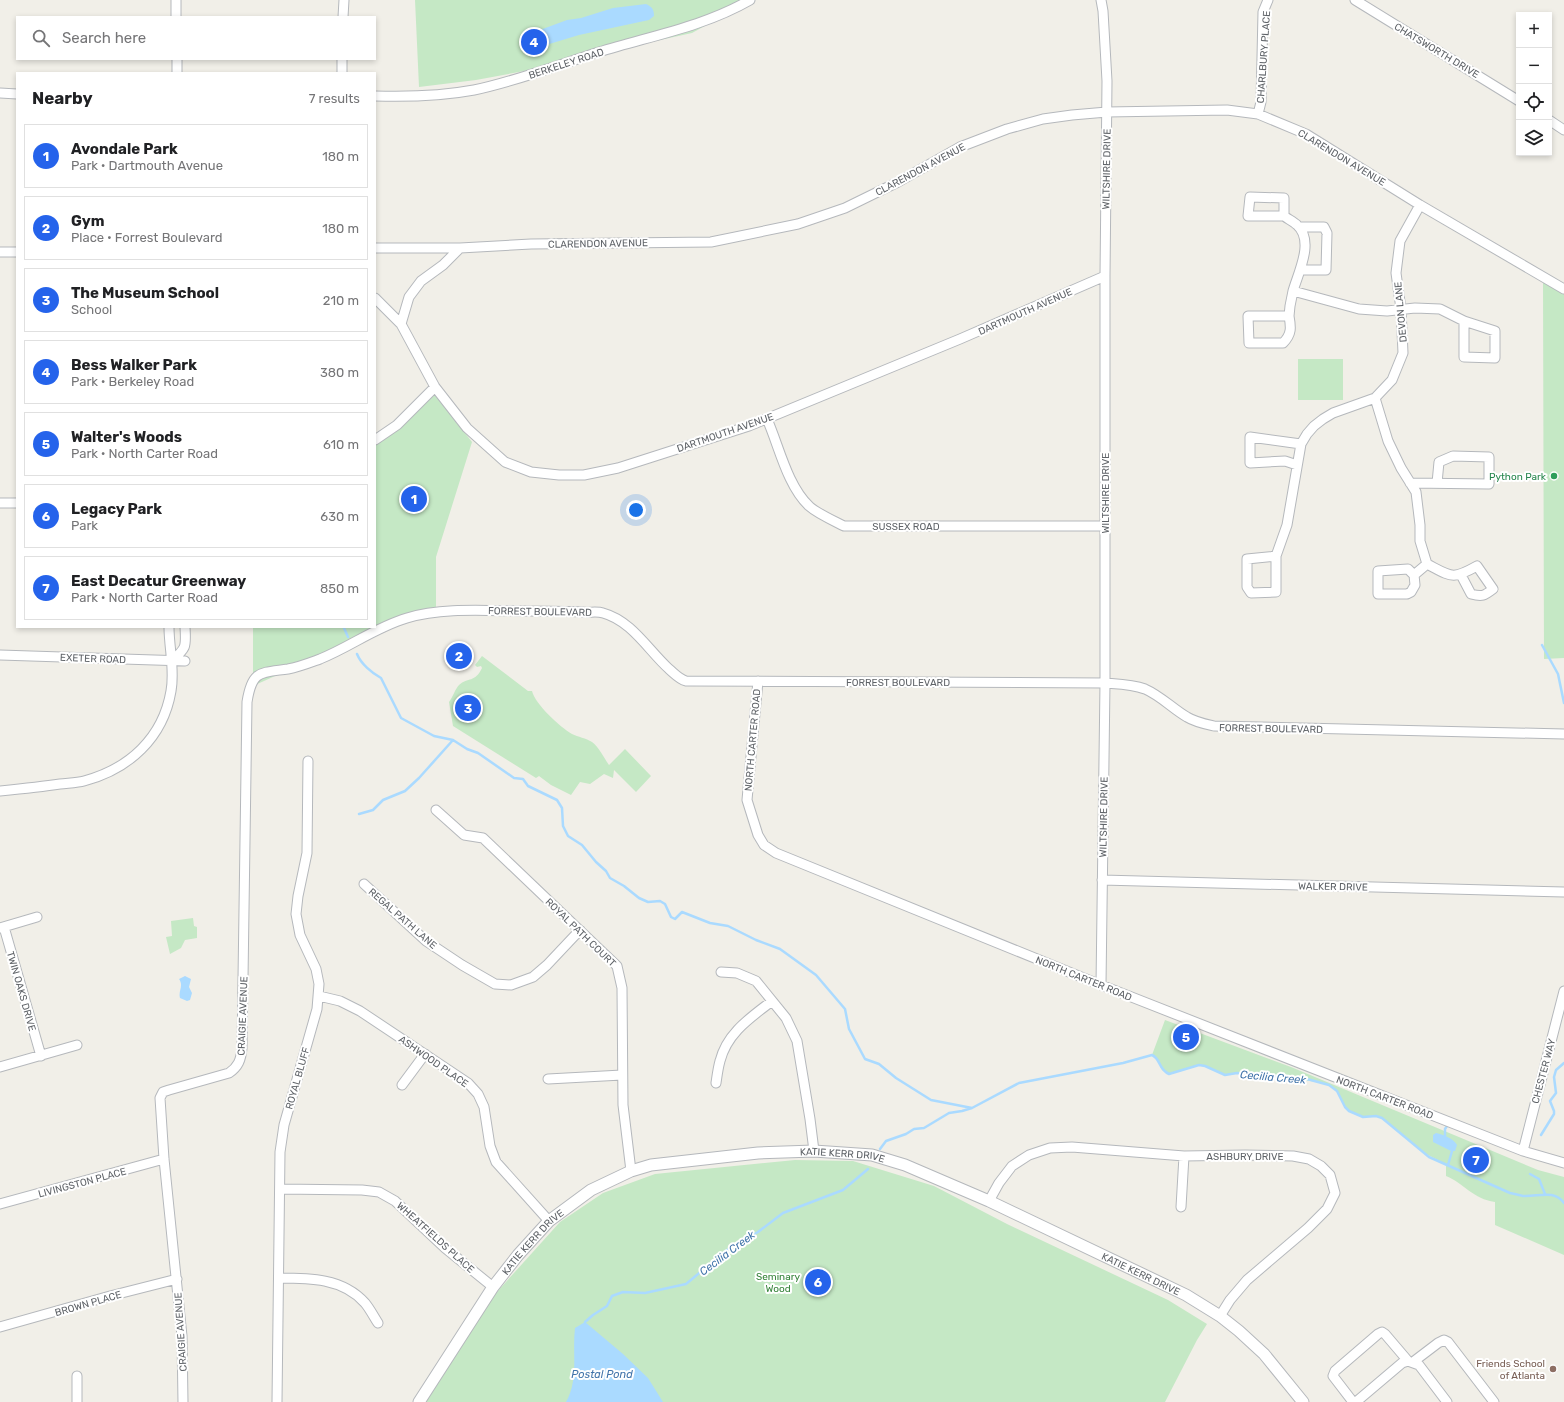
<!DOCTYPE html>
<html lang="en">
<head>
<meta charset="utf-8">
<style>
  body { margin:0; font-family:Rubik,sans-serif; background:#f6f6f6; color:#202124 }
  .controls { position:absolute; right:12px; top:12px; display:grid; overflow:hidden; border-radius:0px; box-shadow:0 2px 6px #0003 }
  .controls button { width:36px; height:36px; display:grid; place-items:center; padding:0; border:0; border-bottom:1px solid #e0e0e0; background:#fff; color:#202124; font:20px sans-serif }
  .you { position:absolute; left:636px; top:510px; width:14px; height:14px; margin:-10px; border:3px solid #fff; border-radius:50%; background:#1a73e8; box-shadow:0 0 0 6px #1a73e833 }
  .badge { display:grid; place-items:center; width:26px; height:26px; border-radius:50%; background:#2563eb; color:#fff; font-size:13px; font-weight:700 }
  .pin { position:absolute; translate:-50% -50%; border:2px solid #fff; box-shadow:0 1px 4px #0006 }
  .list { margin:0; padding:0; list-style:none }
  h2 { display:flex; justify-content:space-between; align-items:center; height:52px; margin:0; padding:0 16px; font-size:17px }
  h2 small { font-size:13px; font-weight:400; color:#757577 }
  .list li { display:grid; grid-template-columns:26px 1fr auto; gap:12px; align-items:center; box-sizing:border-box; height:64px; margin:0 8px 8px; padding:0 8px; border:1px solid #e0e0e0; border-radius:0px }
  .list b { display:block; font-size:15px; white-space:nowrap }
  .list p { margin:0; font-size:13px; white-space:nowrap; color:#757577 }
  .list em { font-size:13px; font-style:normal; color:#757577 }
  .icon { flex:none; width:22px; height:22px; fill:none; stroke:currentColor; stroke-width:2; stroke-linecap:round; stroke-linejoin:round }
  .map { position:relative; flex:none; width:1564px; height:1402px; overflow:hidden }
  .search { position:absolute; background:#fff; box-shadow:0 2px 6px #0003; left:16px; top:16px; width:360px; height:44px; display:flex; align-items:center; gap:10px; box-sizing:border-box; padding:0 14px; border-radius:0px; color:#757577; font-size:15px }
  .panel { position:absolute; background:#fff; box-shadow:0 2px 6px #0003; left:16px; top:72px; width:360px; height:556px; border-radius:0px }
  .map>svg:first-child { display:block }
  .green { fill:#c5e8c5 }
  .water { fill:#aadaff }
  .lines { fill:none; stroke-linecap:round; stroke-linejoin:round }
  .stream { stroke:#aadaff; stroke-width:2.5 }
  .minor-casing { stroke:#b5b8bc; stroke-width:11 }
  .tertiary-casing { stroke:#b5b8bc; stroke-width:13 }
  .minor { stroke:#fff; stroke-width:9 }
  .tertiary { stroke:#fff; stroke-width:11 }
  .leisure-dot { fill:#2e9e5b; stroke:#fff; stroke-width:1.5 }
  .education-dot { fill:#8d6e63; stroke:#fff; stroke-width:1.5 }
  .labels { text-anchor:middle; stroke-width:4; stroke-linejoin:round; paint-order:stroke }
  .street-label { font-size:10px; fill:#5f6368; stroke:#fff }
  .leisure-label { font-size:10px; fill:#27864d; stroke:#fff; text-anchor:end }
  .park-label { font-size:10px; fill:#348238; stroke:#fff }
  .education-label { font-size:10px; fill:#785e54; stroke:#fff; text-anchor:end }
  .water-label { font-size:11px; font-style:italic; fill:#4174aa; stroke:#fff }
</style>
</head>
<body>
<div class="map">
<svg width="1564" height="1402" viewBox="0 0 1564 1402">
  <rect width="100%" height="100%" fill="#f1efe8"/>
  <path class="green" d="M 415,0 L 752,0 L 692,33 L 573,59 L 524,71 L 476,80 L 419,87 Z
    M 1543,281 L 1564,293 L 1564,658 L 1544,659 Z
    M 1298,359 L 1343,359 L 1343,400 L 1298,400 Z
    M 435,395 L 472,442 L 436,557 L 436,610 L 417,612 L 253,686 L 253,627 L 375,627 L 375,439 Z
    M 482,656 L 528,691 L 532,691 C 535,704 560,727 572,734 C 578,737 586,738 592,742 C 599,747 604,758 609,765 L 625,749 L 651,776 L 636,792 L 614,770 L 613,778 L 604,774 L 590,784 L 580,782 L 571,795 L 551,785 L 539,776 L 536,778 L 453,726 L 449,702 C 453,697 455,689 459,685 C 468,677 475,683 482,668 L 481,666 L 477,667 L 475,665 Z
    M 193,918 L 194,926 L 197,927 L 197,938 L 185,940 L 181,948 L 170,954 L 166,937 L 172,936 L 171,921 Z
    M 1165,1020 L 1291,1067 L 1538,1170 L 1564,1177 L 1564,1255 L 1495,1225 L 1495,1202 C 1473,1199 1465,1184 1446,1176 L 1446,1164 L 1422,1152 L 1382,1118 L 1376,1116 L 1363,1117 L 1349,1111 L 1345,1107 L 1337,1091 L 1329,1085 L 1317,1082 L 1269,1075 L 1237,1073 L 1225,1075 L 1205,1066 L 1199,1065 L 1169,1074 L 1162,1070 L 1157,1059 L 1152,1055 Z
    M 795,1160 L 853,1161 L 934,1186 L 1007,1224 L 1168,1300 L 1207,1324 L 1197,1340 L 1165,1402 L 425,1402 L 486,1304 L 560,1222 L 603,1193 L 655,1174 Z"/>
  <path class="water" d="M 646,4 C 652,7 654,9 654,16 L 649,20 L 579,35 L 546,45 L 539,41 L 538,35 L 540,30 L 567,20 L 581,18 L 613,8 Z
    M 185,976 L 191,979 L 189,987 L 192,993 L 190,1000 L 187,1001 L 180,998 C 178,991 184,986 179,979 Z
    M 1436,1133 C 1444,1135 1453,1138 1457,1145 L 1455,1151 L 1451,1151 L 1433,1142 L 1433,1135 Z
    M 585,1322 L 623,1354 L 648,1378 L 663,1402 L 566,1402 C 579,1379 572,1353 575,1328 Z"/>
  <g class="lines">
    <path class="stream" d="M 344,628 L 348,637
      M 1542,645 L 1558,674 L 1564,703
      M 357,654 C 361,664 372,673 381,678 L 401,718 L 434,736 L 453,740 L 467,749 L 478,753 L 514,778 L 523,779 L 528,786 L 557,800 L 562,808 L 563,826 L 568,836 L 582,845 L 596,862 L 606,871 L 610,878 L 624,886 L 639,898 L 648,902 L 660,901 L 665,904 L 671,917 L 675,919 L 682,912 L 710,923 L 728,926 L 756,940 L 780,949 L 816,975 L 845,1009 L 849,1029 L 865,1059 L 879,1064 L 896,1078 L 931,1100 L 972,1108
      M 359,814 L 373,810 L 383,800 L 405,791 L 419,778 L 453,740
      M 1541,1135 L 1554,1114 L 1554,1111 L 1550,1101 L 1556,1093 L 1554,1077 L 1556,1070 L 1564,1063
      M 1445,1136 L 1445,1129 L 1447,1126
      M 880,1149 L 886,1141 L 906,1134 L 914,1129 L 924,1128 L 949,1113 L 962,1111 L 972,1108 L 1019,1083 L 1123,1063 L 1152,1055 C 1161,1059 1158,1069 1169,1074 L 1199,1065 L 1205,1066 L 1225,1075 L 1237,1073 L 1307,1079 L 1329,1085 L 1337,1091 L 1345,1107 L 1349,1111 L 1363,1117 L 1376,1116 L 1382,1118 L 1429,1157 L 1510,1193 C 1515,1194 1519,1195 1523,1196 C 1538,1197 1554,1189 1564,1203
      M 1448,1165 L 1452,1151
      M 1530,1174 L 1539,1179 L 1545,1194
      M 585,1322 L 593,1315 L 607,1306 L 612,1296 L 623,1292 L 645,1293 L 686,1284 L 727,1250 L 758,1232 L 783,1213 L 843,1190 L 868,1169"/>
    <defs>
      <path id="minor" d="M 176,0 L 176,17
        M 1101,0 L 1103,11 L 1107,81 L 1105,276 L 1105,683 L 1101,985
        M 1355,0 L 1519,101
        M 343,17 L 344,0
        M 177,59 L 177,73
        M 342,73 L 342,59
        M 0,93 L 17,94
        M 375,96 C 408,97 442,96 474,90 C 517,81 558,65 599,52 C 650,36 703,27 750,0
        M 1258,114 L 1261,102 L 1263,12 L 1268,0
        M 1549,120 L 1564,130
        M 1284,216 L 1248,216 L 1250,197 L 1284,198 L 1284,216 C 1288,219 1294,222 1297,225 C 1315,241 1298,273 1293,291 L 1359,309 L 1387,311 L 1415,308 L 1440,309 L 1464,321 L 1495,331 L 1495,358 L 1464,357 L 1464,321
        M 1299,227 L 1324,227 L 1327,233 L 1326,270 L 1300,270
        M 375,248 L 460,248 L 531,244 L 711,242 L 798,224 L 845,208 L 898,182 L 960,147 L 1007,129 L 1043,119 L 1072,115 L 1107,112 L 1227,110 L 1258,114 L 1306,134 L 1420,205 L 1564,289
        M 460,248 L 443,265 L 421,281 L 409,297 L 401,324 L 435,387 L 467,428 L 505,462 L 531,472 L 559,475 L 584,475 L 618,468 L 749,426 L 960,339 L 1105,276
        M 0,252 L 17,252
        M 375,298 L 401,324
        M 1289,316 C 1291,327 1292,334 1283,343 L 1249,343 L 1248,316 L 1289,316 L 1290,306 L 1293,291
        M 1375,398 L 1388,441 L 1401,468 L 1416,492 L 1420,525 L 1420,541 L 1427,564 L 1414,575 L 1415,585 L 1411,592 L 1407,594 L 1378,594 L 1378,571 L 1408,569 L 1414,575
        M 767,419 C 779,446 787,485 809,506 C 818,514 832,520 844,526 L 1105,526
        M 375,440 L 397,425 L 435,387
        M 1297,465 L 1285,461 L 1250,463 L 1250,437 L 1301,444
        M 1410,483 L 1489,484 L 1489,457 L 1453,456 L 1439,462 L 1437,483
        M 0,503 L 17,503
        M 1276,556 L 1247,559 L 1247,587 L 1251,593 L 1276,592 L 1276,556 L 1287,525 L 1301,444 L 1307,434 L 1314,426 L 1323,419 L 1333,413 L 1375,398 L 1392,380 L 1403,353 L 1401,309 L 1396,273 L 1400,241 L 1420,205
        M 1427,564 C 1452,577 1452,580 1477,566 L 1493,589 C 1484,596 1482,597 1471,594 L 1461,575
        M 0,655 L 185,661
        M 172,661 C 187,647 186,647 185,627
        M 758,681 L 747,800 L 758,835 L 764,845 L 776,853 L 1101,985 L 1523,1151 L 1564,1163
        M 0,791 C 20,789 40,787 60,784 C 68,783 77,783 84,781 C 129,769 163,738 171,691 C 175,670 169,648 169,627
        M 436,810 L 464,835 L 483,838 L 617,966 L 622,988 L 623,1105 L 631,1171
        M 1102,880 L 1564,892
        M 364,884 L 426,941 L 462,965 L 495,984 L 511,985 L 533,977 L 547,965 L 580,930
        M 4,927 L 41,1056
        M 0,928 L 37,917
        M 721,972 L 737,973 L 756,981 L 786,1018 L 797,1041 L 810,1119 L 814,1151
        M 319,996 L 340,1001 L 360,1011 L 468,1083 L 478,1094 L 484,1107 L 490,1146 L 496,1162 L 549,1221
        M 0,1067 L 77,1045
        M 548,1079 L 622,1075
        M 716,1083 C 717,1076 718,1068 720,1061 C 727,1033 750,1018 772,1001
        M 402,1085 L 425,1054
        M 1523,1151 L 1564,991
        M 280,1189 L 362,1190 L 379,1192 L 395,1201 L 445,1248 L 493,1287
        M 989,1201 L 999,1183 L 1012,1166 L 1029,1155 L 1050,1148 L 1072,1147 L 1184,1156 L 1245,1155 L 1293,1156 L 1309,1159 L 1321,1166 L 1330,1175 L 1335,1193 L 1327,1209 L 1308,1228 L 1247,1280 L 1230,1300 L 1220,1316
        M 0,1204 L 164,1159
        M 1181,1207 L 1184,1156
        M 279,1278 C 309,1278 343,1278 365,1303 C 370,1309 374,1317 378,1323
        M 0,1327 L 110,1296 L 177,1279
        M 1413,1362 L 1438,1343 L 1444,1340 L 1448,1342 L 1494,1402
        M 77,1376 L 77,1402
        M 183,1402 L 182,1336 L 164,1159 L 160,1098 L 163,1092 L 169,1090 L 229,1073 C 238,1067 241,1060 242,1048 L 247,702 C 252,670 260,673 288,669 C 299,667 309,663 320,659 C 350,647 376,627 407,618 C 443,607 488,611 525,611 C 544,611 563,611 582,612 C 589,613 597,611 603,613 C 632,621 648,650 669,669 C 675,674 679,679 686,681 L 1105,683 C 1119,684 1132,684 1145,689 C 1161,696 1173,709 1187,717 C 1195,722 1205,724 1214,726 L 1564,734
        M 277,1402 L 280,1152 L 284,1125 L 317,1009 L 319,984 L 316,969 L 300,935 L 296,914 L 298,896 L 307,853 L 308,761
        M 1353,1402 L 1333,1376 L 1335,1371 L 1378,1334 L 1382,1332 L 1385,1334 L 1408,1361
        M 1356,1402 L 1402,1363 L 1408,1361 L 1419,1365 L 1447,1402"/>
      <g id="tertiary">
        <path id="s1" d="M 419,1402 L 493,1287 L 518,1255 L 549,1221 L 591,1190 L 631,1171 L 651,1165 L 758,1153 L 814,1151 L 872,1155 L 905,1165 L 989,1201 L 1186,1295 L 1220,1316 L 1239,1331 L 1264,1354 L 1303,1402"/>
      </g>
    </defs>
    <use href="#minor" class="minor-casing"/>
    <use href="#tertiary" class="tertiary-casing"/>
    <use href="#minor" class="minor"/>
    <use href="#tertiary" class="tertiary"/>
  </g>
  <circle class="leisure-dot" cx="1554" cy="476" r="4"/>
  <circle class="education-dot" cx="1553" cy="1369" r="4"/>
  <g class="labels">
    <g class="street-label">
      <text transform="translate(1437 50) rotate(31)" y="4">CHATSWORTH DRIVE</text>
      <text transform="translate(1263 57) rotate(-86)" y="4">CHARLBURY PLACE</text>
      <text transform="translate(566 63) rotate(-18)" y="4">BERKELEY ROAD</text>
      <text transform="translate(1342 157) rotate(31)" y="4">CLARENDON AVENUE</text>
      <text transform="translate(920 169) rotate(-28)" y="4">CLARENDON AVENUE</text>
      <text transform="translate(1106 169) rotate(-89)" y="4">WILTSHIRE DRIVE</text>
      <text transform="translate(598 243) rotate(-1)" y="4">CLARENDON AVENUE</text>
      <text transform="translate(1025 311) rotate(-24)" y="4">DARTMOUTH AVENUE</text>
      <text transform="translate(1400 312) rotate(-95)" y="4">DEVON LANE</text>
      <text transform="translate(725 432) rotate(-19)" y="4">DARTMOUTH AVENUE</text>
      <text transform="translate(1105 493) rotate(-90)" y="4">WILTSHIRE DRIVE</text>
      <text x="906" y="530">SUSSEX ROAD</text>
      <text transform="translate(540 611) rotate(1)" y="4">FORREST BOULEVARD</text>
      <text transform="translate(93 658) rotate(2)" y="4">EXETER ROAD</text>
      <text x="898" y="686">FORREST BOULEVARD</text>
      <text transform="translate(1271 728) rotate(1)" y="4">FORREST BOULEVARD</text>
      <text transform="translate(752 740) rotate(-85)" y="4">NORTH CARTER ROAD</text>
      <text transform="translate(1103 817) rotate(-89)" y="4">WILTSHIRE DRIVE</text>
      <text transform="translate(1333 886) rotate(1)" y="4">WALKER DRIVE</text>
      <text transform="translate(403 918) rotate(41)" y="4">REGAL PATH LANE</text>
      <text transform="translate(581 932) rotate(44)" y="4">ROYAL PATH COURT</text>
      <text transform="translate(1084 978) rotate(22)" y="4">NORTH CARTER ROAD</text>
      <text transform="translate(22 991) rotate(74)" y="4">TWIN OAKS DRIVE</text>
      <text transform="translate(242 1016) rotate(-88)" y="4">CRAIGIE AVENUE</text>
      <text transform="translate(434 1061) rotate(35)" y="4">ASHWOOD PLACE</text>
      <text transform="translate(1543 1071) rotate(-75)" y="4">CHESTER WAY</text>
      <text transform="translate(297 1078) rotate(-74)" y="4">ROYAL BLUFF</text>
      <text transform="translate(1385 1097) rotate(21)" y="4">NORTH CARTER ROAD</text>
      <text dy="4" stroke="none"><textPath href="#s1" startOffset="533">KATIE KERR DRIVE</textPath></text>
      <text x="1245" y="1160">ASHBURY DRIVE</text>
      <text transform="translate(82 1182) rotate(-15)" y="4">LIVINGSTON PLACE</text>
      <text transform="translate(436 1237) rotate(42)" y="4">WHEATFIELDS PLACE</text>
      <text dy="4" stroke="none"><textPath href="#s1" startOffset="197">KATIE KERR DRIVE</textPath></text>
      <text dy="4" stroke="none"><textPath href="#s1" startOffset="857">KATIE KERR DRIVE</textPath></text>
      <text transform="translate(88 1303) rotate(-16)" y="4">BROWN PLACE</text>
      <text transform="translate(180 1332) rotate(-94)" y="4">CRAIGIE AVENUE</text>
    </g>
    <g class="leisure-label">
      <text x="1546" y="480">Python Park</text>
    </g>
    <g class="park-label">
      <text x="778" y="1280">Seminary<tspan x="778" dy="12">Wood</tspan></text>
    </g>
    <g class="education-label">
      <text x="1545" y="1367">Friends School<tspan x="1545" dy="12">of Atlanta</tspan></text>
    </g>
    <g class="water-label">
      <text transform="translate(1273 1077) rotate(5)" y="4">Cecilia Creek</text>
      <text transform="translate(727 1253) rotate(-37)" y="4">Cecilia Creek</text>
      <text x="602" y="1378">Postal Pond</text>
    </g>
  </g>
</svg>
<div class="controls">
<button>+</button>
<button>−</button>
<button><svg class="icon" aria-label="locate" viewBox="0 0 24 24"><circle cx="12" cy="12" r="6"/><path d="M12 2v4M12 18v4M2 12h4M18 12h4"/></svg></button>
<button><svg class="icon" aria-label="layers" viewBox="0 0 24 24"><path d="M12 4l9 5-9 5-9-5zM3 14l9 5 9-5"/></svg></button>
</div>
<div class="you"></div>
<div class="pin badge" style="left:414px;top:499px">1</div>
<div class="pin badge" style="left:459px;top:656px">2</div>
<div class="pin badge" style="left:468px;top:708px">3</div>
<div class="pin badge" style="left:534px;top:42px">4</div>
<div class="pin badge" style="left:1186px;top:1037px">5</div>
<div class="pin badge" style="left:818px;top:1282px">6</div>
<div class="pin badge" style="left:1476px;top:1160px">7</div>
<div class="search"><svg class="icon" aria-label="search" viewBox="0 0 24 24"><circle cx="10" cy="10" r="6"/><path d="M15 15l6 6"/></svg>Search here</div>
<section class="panel">
<h2>Nearby<small>7 results</small></h2>
<ul class="list">
<li><span class="badge">1</span><div><b>Avondale Park</b><p>Park · Dartmouth Avenue</p></div><em>180 m</em></li>
<li><span class="badge">2</span><div><b>Gym</b><p>Place · Forrest Boulevard</p></div><em>180 m</em></li>
<li><span class="badge">3</span><div><b>The Museum School</b><p>School</p></div><em>210 m</em></li>
<li><span class="badge">4</span><div><b>Bess Walker Park</b><p>Park · Berkeley Road</p></div><em>380 m</em></li>
<li><span class="badge">5</span><div><b>Walter's Woods</b><p>Park · North Carter Road</p></div><em>610 m</em></li>
<li><span class="badge">6</span><div><b>Legacy Park</b><p>Park</p></div><em>630 m</em></li>
<li><span class="badge">7</span><div><b>East Decatur Greenway</b><p>Park · North Carter Road</p></div><em>850 m</em></li>
</ul>
</section>
</div>
</body>
</html>
